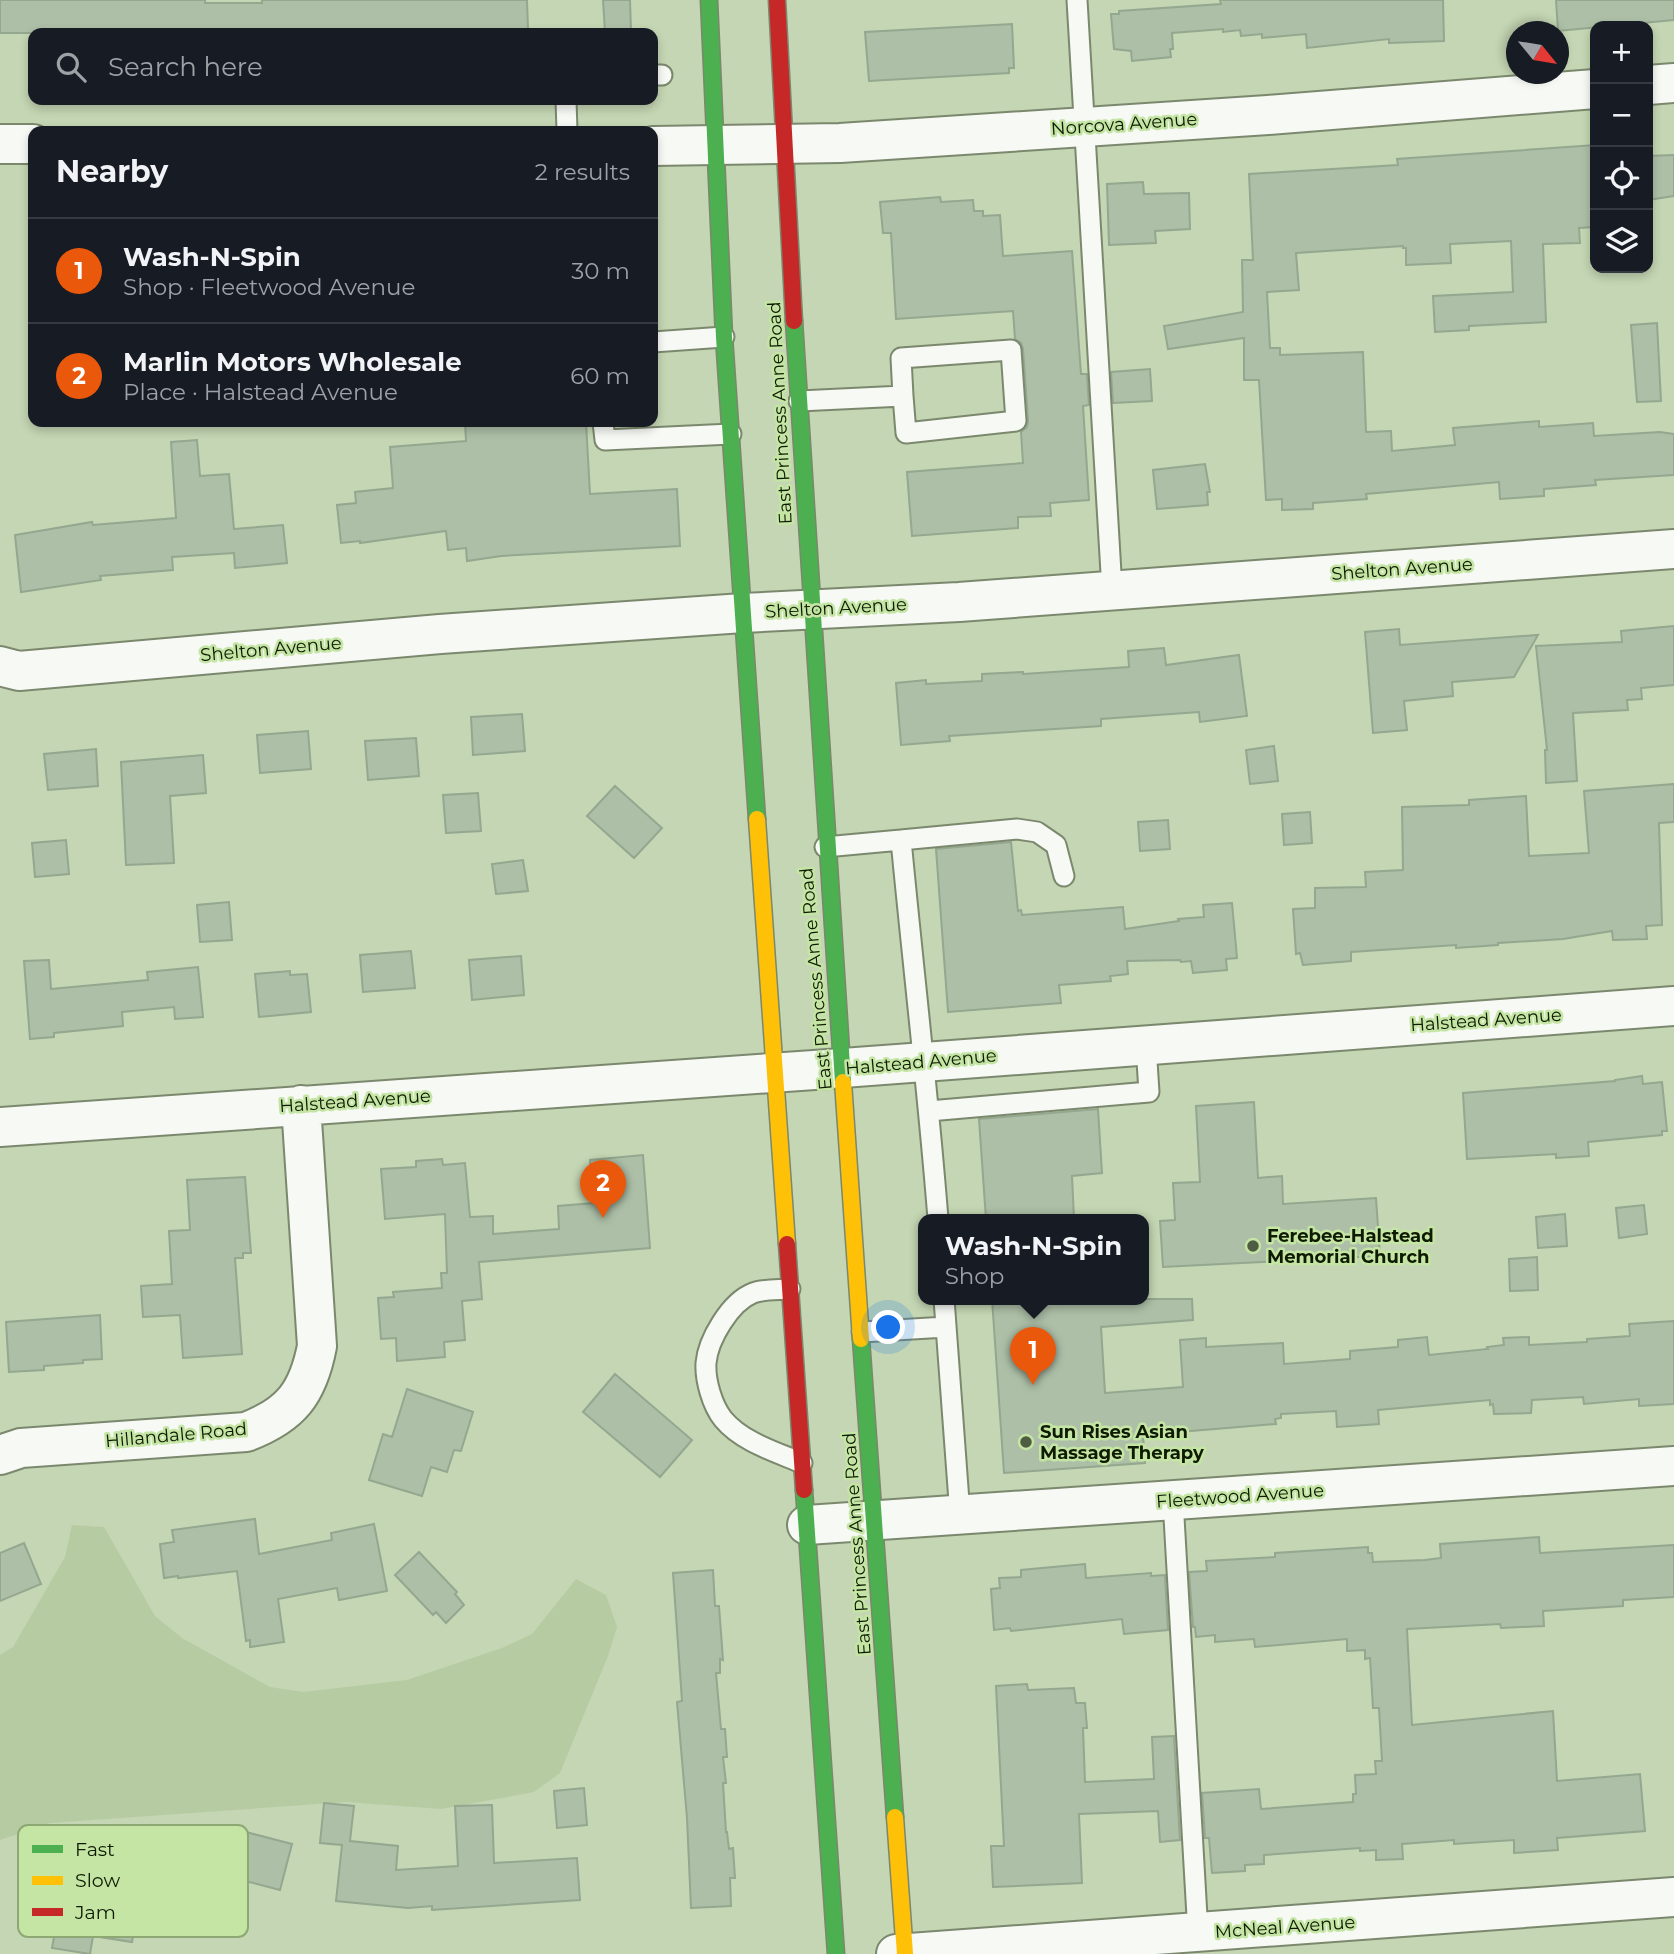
<!DOCTYPE html>
<html lang="en">
<head>
<meta charset="utf-8">
<style>
  body { margin:0; font-family:Montserrat,sans-serif; background:#20242c; color:#f1f3f6 }
  .controls { position:absolute; right:21px; top:21px; display:grid; overflow:hidden; border-radius:14px; box-shadow:0 4px 10px #0003 }
  .controls button { width:63px; height:63px; display:grid; place-items:center; padding:0; border:0; border-bottom:2px solid #363941; background:#171b24; color:#f1f3f6; font:35px sans-serif }
  .compass { position:absolute; left:1506px; top:21px; width:63px; height:63px; border-radius:50%; background:#171b24; box-shadow:0 4px 10px #0003; rotate:120deg }
  .you { position:absolute; left:889px; top:1328px; width:24px; height:24px; margin:-18px; border:5px solid #fff; border-radius:50%; background:#1a73e8; box-shadow:0 0 0 10px #1a73e833 }
  .badge { display:grid; place-items:center; width:46px; height:46px; border-radius:50%; background:#ea580c; color:#fff; font-size:23px; font-weight:700 }
  .pin { position:absolute; translate:-50% -58px; filter:drop-shadow(0 2px 4px #0008) }
  .pin::after { content:''; position:absolute; top:37px; width:24px; height:21px; background:inherit; clip-path:polygon(0 0,100% 0,50% 100%) }
  .popup { position:absolute; left:918px; top:1214px; width:231px; height:91px; box-sizing:border-box; display:grid; place-content:center; border-radius:14px; background:#171b24; filter:drop-shadow(0 2px 5px #0005); font-size:23px; white-space:nowrap; color:#9ea1a6 }
  .popup b { font-size:26px; color:#f1f3f6 }
  .popup::after { content:''; position:absolute; left:50%; top:100%; margin-left:-14px; border:14px solid transparent; border-top-color:#171b24 }
  .list { margin:0; padding:0; list-style:none }
  h2 { display:flex; justify-content:space-between; align-items:center; height:91px; margin:0; padding:0 28px; font-size:30px }
  h2 small { font-size:23px; font-weight:400; color:#9ea1a6 }
  .list li { display:grid; grid-template-columns:46px 1fr auto; gap:21px; align-items:center; box-sizing:border-box; height:105px; padding:0 28px; border-top:2px solid #363941 }
  .list b { display:block; font-size:26px; white-space:nowrap }
  .list p { margin:0; font-size:23px; white-space:nowrap; color:#9ea1a6 }
  .list em { font-size:23px; font-style:normal; color:#9ea1a6 }
  .icon { flex:none; width:38px; height:38px; fill:none; stroke:currentColor; stroke-width:2; stroke-linecap:round; stroke-linejoin:round }
  .map { position:relative; flex:none; width:1674px; height:1954px; overflow:hidden }
  .search { position:absolute; background:#171b24; box-shadow:0 4px 10px #0003; left:28px; top:28px; width:630px; height:77px; display:flex; align-items:center; gap:18px; box-sizing:border-box; padding:0 24px; border-radius:14px; color:#9ea1a6; font-size:26px }
  .panel { position:absolute; background:#171b24; box-shadow:0 4px 10px #0003; left:28px; top:126px; width:630px; height:301px; border-radius:14px }
  .map>svg:first-child { display:block }
  .green { fill:#b7cba3 }
  .building { fill:#adbfa7; stroke:#94a78f; stroke-width:2 }
  .lines { fill:none; stroke-linecap:round; stroke-linejoin:round }
  .lane-casing { stroke:#7b886d; stroke-width:23 }
  .street-casing { stroke:#7b886d; stroke-width:42 }
  .fast-casing { stroke:#7b886d; stroke-width:19 }
  .slow-casing { stroke:#7b886d; stroke-width:19 }
  .jam-casing { stroke:#7b886d; stroke-width:19 }
  .lane { stroke:#f6f9f4; stroke-width:19 }
  .street { stroke:#f6f9f4; stroke-width:38 }
  .fast { stroke:#4caf50; stroke-width:16 }
  .slow { stroke:#ffc107; stroke-width:16 }
  .jam { stroke:#c62828; stroke-width:16 }
  .poi-dot { fill:#4e5c41; stroke:#c4e5a4; stroke-width:2.5 }
  .labels { text-anchor:middle; stroke-width:5; stroke-linejoin:round; paint-order:stroke }
  .street-label { font-size:18px; fill:#0f1a03; stroke:#c4e5a4 }
  .poi-label { font-size:18px; font-weight:bold; fill:#0f1a03; stroke:#c4e5a4; text-anchor:start }
  .key { fill:#c4e5a4; stroke:#8ea874; stroke-width:2 }
  .key-label { font-size:19px; fill:#0f1a03 }
</style>
</head>
<body>
<div class="map">
<svg width="1674" height="1954" viewBox="0 0 1674 1954">
  <rect width="100%" height="100%" fill="#c4d6b3"/>
  <path class="green" d="M 72,1525 L 104,1527 L 155,1616 L 182,1638 L 270,1687 L 303,1692 L 407,1680 L 502,1648 L 532,1634 L 576,1579 L 606,1595 L 617,1627 L 608,1656 L 560,1773 L 534,1792 L 441,1809 L 346,1802 L 50,1823 L 0,1840 L 0,1655 L 13,1647 L 65,1557 Z"/>
  <path class="building" d="M 0,0 L 205,0 L 205,3 L 262,3 L 262,0 L 527,0 L 528,29 L 483,30 L 483,33 L 170,33 L 170,31 L 111,30 L 111,33 L 0,33 Z
    M 603,0 L 630,0 L 631,31 L 605,32 Z
    M 1220,0 L 1443,0 L 1444,41 L 1389,43 L 1389,39 L 1307,48 L 1306,34 L 1262,38 L 1262,34 L 1241,36 L 1240,30 L 1223,32 L 1223,29 L 1172,33 L 1173,49 L 1170,49 L 1171,57 L 1132,61 L 1131,51 L 1114,49 L 1111,14 L 1119,14 L 1119,11 L 1221,4 Z
    M 1556,0 L 1674,0 L 1674,20 L 1558,31 Z
    M 1012,24 L 1014,68 L 1009,68 L 1009,73 L 869,81 L 865,32 Z
    M 1595,145 L 1595,227 L 1579,228 L 1580,243 L 1543,244 L 1546,322 L 1469,326 L 1469,330 L 1435,332 L 1433,296 L 1513,292 L 1511,241 L 1450,244 L 1451,263 L 1406,265 L 1406,248 L 1403,248 L 1403,246 L 1296,253 L 1299,290 L 1267,292 L 1270,348 L 1280,348 L 1280,355 L 1363,352 L 1366,432 L 1391,431 L 1392,451 L 1455,445 L 1453,428 L 1539,421 L 1539,427 L 1593,423 L 1594,436 L 1660,432 L 1674,434 L 1674,475 L 1595,480 L 1596,485 L 1544,489 L 1544,496 L 1500,499 L 1499,482 L 1366,494 L 1367,499 L 1313,503 L 1313,509 L 1282,510 L 1282,499 L 1266,500 L 1259,380 L 1244,380 L 1244,338 L 1168,349 L 1164,326 L 1243,312 L 1242,260 L 1253,260 L 1249,174 L 1398,165 L 1397,159 Z
    M 1674,155 L 1674,196 L 1648,200 L 1648,156 Z
    M 1143,182 L 1144,194 L 1189,193 L 1190,229 L 1155,231 L 1156,243 L 1109,245 L 1107,184 Z
    M 940,197 L 941,202 L 973,200 L 974,211 L 983,211 L 983,216 L 1000,215 L 1003,256 L 1072,251 L 1081,374 L 1087,374 L 1089,405 L 1083,406 L 1089,500 L 1050,503 L 1051,516 L 1018,517 L 1018,528 L 912,536 L 907,472 L 1023,463 L 1021,432 L 1027,427 L 1028,421 L 1023,349 L 1021,343 L 1015,339 L 1013,311 L 896,319 L 891,233 L 883,233 L 880,202 Z
    M 1657,323 L 1661,401 L 1637,402 L 1631,325 Z
    M 1150,369 L 1152,401 L 1113,403 L 1111,372 Z
    M 465,422 L 586,422 L 590,494 L 677,489 L 680,546 L 501,556 L 467,561 L 466,548 L 448,550 L 446,531 L 360,543 L 360,541 L 341,543 L 337,505 L 356,503 L 355,492 L 393,488 L 390,447 L 466,441 Z
    M 197,440 L 200,476 L 229,474 L 234,529 L 283,525 L 287,563 L 235,568 L 234,553 L 172,557 L 173,570 L 100,576 L 101,580 L 21,592 L 15,535 L 92,522 L 93,525 L 176,518 L 171,442 Z
    M 1205,464 L 1210,492 L 1207,492 L 1208,505 L 1157,509 L 1153,470 Z
    M 1674,626 L 1674,685 L 1641,688 L 1642,699 L 1627,700 L 1628,710 L 1573,713 L 1577,781 L 1546,783 L 1545,750 L 1547,750 L 1536,646 L 1622,642 L 1621,631 Z
    M 1399,629 L 1400,645 L 1538,635 L 1514,677 L 1452,682 L 1453,696 L 1404,701 L 1407,730 L 1373,733 L 1365,632 Z
    M 1164,648 L 1166,665 L 1239,655 L 1247,716 L 1200,722 L 1199,712 L 1101,719 L 1101,726 L 949,736 L 950,741 L 901,745 L 896,683 L 926,680 L 926,684 L 982,681 L 982,674 L 1023,672 L 1023,674 L 1129,667 L 1128,651 Z
    M 522,714 L 525,751 L 473,755 L 471,717 Z
    M 308,731 L 311,769 L 260,773 L 257,735 Z
    M 416,738 L 419,776 L 368,780 L 365,741 Z
    M 1274,746 L 1278,781 L 1250,784 L 1246,750 Z
    M 96,749 L 98,786 L 48,790 L 44,754 Z
    M 203,755 L 206,793 L 170,796 L 174,863 L 126,865 L 121,762 Z
    M 1674,784 L 1674,822 L 1659,823 L 1662,925 L 1646,926 L 1647,939 L 1613,940 L 1612,931 L 1563,939 L 1498,943 L 1498,945 L 1456,948 L 1456,945 L 1351,952 L 1351,961 L 1303,965 L 1300,953 L 1296,954 L 1293,909 L 1315,908 L 1315,888 L 1366,887 L 1365,872 L 1403,870 L 1402,807 L 1469,805 L 1469,800 L 1526,796 L 1529,856 L 1589,853 L 1584,791 Z
    M 615,786 L 662,828 L 634,858 L 587,816 Z
    M 478,793 L 481,831 L 446,833 L 443,795 Z
    M 1310,812 L 1312,843 L 1284,845 L 1282,814 Z
    M 1168,820 L 1170,849 L 1140,851 L 1138,822 Z
    M 66,840 L 69,874 L 35,877 L 32,843 Z
    M 1011,842 L 1018,911 L 1021,910 L 1022,915 L 1123,907 L 1125,929 L 1179,921 L 1178,919 L 1204,917 L 1203,905 L 1232,903 L 1237,958 L 1226,959 L 1227,970 L 1193,973 L 1191,961 L 1181,962 L 1180,960 L 1127,961 L 1128,974 L 1110,976 L 1111,981 L 1059,985 L 1061,1003 L 948,1012 L 936,849 Z
    M 523,860 L 528,891 L 496,894 L 492,864 Z
    M 229,902 L 232,940 L 200,942 L 197,905 Z
    M 411,951 L 415,988 L 363,992 L 360,955 Z
    M 521,956 L 524,995 L 472,1000 L 469,960 Z
    M 49,960 L 51,989 L 148,980 L 147,972 L 198,967 L 203,1017 L 175,1019 L 174,1007 L 122,1012 L 123,1026 L 54,1033 L 54,1037 L 30,1039 L 24,961 Z
    M 290,971 L 290,975 L 307,974 L 311,1012 L 259,1017 L 255,974 Z
    M 1642,1076 L 1643,1084 L 1662,1082 L 1667,1131 L 1662,1131 L 1662,1135 L 1588,1142 L 1589,1156 L 1556,1158 L 1556,1154 L 1467,1159 L 1463,1093 L 1615,1081 L 1615,1080 Z
    M 1254,1102 L 1258,1178 L 1282,1176 L 1283,1204 L 1376,1198 L 1380,1256 L 1163,1267 L 1160,1221 L 1175,1220 L 1173,1183 L 1200,1182 L 1196,1106 Z
    M 1098,1109 L 1102,1173 L 1072,1176 L 1074,1219 L 986,1219 L 979,1119 Z
    M 643,1155 L 650,1248 L 479,1262 L 482,1299 L 462,1301 L 465,1340 L 444,1342 L 445,1357 L 397,1361 L 396,1338 L 381,1339 L 378,1298 L 394,1297 L 393,1292 L 442,1288 L 441,1273 L 447,1273 L 445,1214 L 385,1219 L 381,1169 L 416,1167 L 416,1161 L 442,1159 L 443,1165 L 465,1163 L 470,1217 L 493,1216 L 493,1234 L 559,1229 L 558,1206 L 594,1203 L 590,1160 Z
    M 245,1177 L 251,1253 L 243,1253 L 243,1258 L 235,1258 L 242,1354 L 183,1358 L 180,1315 L 143,1317 L 141,1286 L 172,1284 L 169,1231 L 190,1230 L 187,1180 Z
    M 1644,1205 L 1647,1234 L 1619,1238 L 1616,1208 Z
    M 1565,1214 L 1567,1246 L 1538,1248 L 1536,1217 Z
    M 1537,1257 L 1538,1290 L 1510,1291 L 1509,1259 Z
    M 992,1299 L 1192,1299 L 1193,1320 L 1101,1327 L 1105,1393 L 1183,1387 L 1180,1340 L 1206,1338 L 1206,1347 L 1283,1343 L 1284,1364 L 1350,1359 L 1350,1351 L 1398,1347 L 1398,1340 L 1427,1337 L 1429,1355 L 1488,1349 L 1487,1347 L 1504,1345 L 1503,1338 L 1529,1337 L 1529,1345 L 1587,1342 L 1587,1339 L 1630,1336 L 1629,1324 L 1674,1321 L 1674,1404 L 1639,1406 L 1639,1399 L 1584,1404 L 1583,1397 L 1532,1400 L 1531,1413 L 1494,1414 L 1493,1404 L 1490,1405 L 1490,1400 L 1378,1410 L 1379,1424 L 1337,1427 L 1336,1411 L 1281,1414 L 1281,1418 L 1275,1419 L 1276,1424 L 1143,1435 L 1145,1463 L 1004,1473 Z
    M 100,1315 L 102,1359 L 83,1360 L 83,1363 L 44,1366 L 44,1370 L 9,1372 L 6,1322 Z
    M 615,1374 L 692,1440 L 660,1477 L 583,1412 Z
    M 407,1389 L 473,1412 L 461,1451 L 454,1450 L 447,1472 L 431,1467 L 422,1496 L 369,1480 L 383,1434 L 392,1437 Z
    M 255,1519 L 259,1554 L 332,1540 L 331,1533 L 374,1524 L 387,1591 L 339,1600 L 337,1588 L 278,1599 L 284,1642 L 250,1647 L 250,1640 L 246,1641 L 237,1571 L 178,1578 L 178,1576 L 164,1578 L 160,1544 L 174,1542 L 172,1530 Z
    M 1539,1537 L 1540,1553 L 1674,1545 L 1674,1597 L 1623,1600 L 1623,1606 L 1543,1611 L 1544,1626 L 1501,1628 L 1500,1624 L 1407,1629 L 1412,1725 L 1553,1711 L 1557,1781 L 1640,1774 L 1645,1831 L 1557,1838 L 1558,1850 L 1514,1853 L 1514,1840 L 1454,1844 L 1454,1840 L 1402,1844 L 1403,1859 L 1376,1860 L 1376,1850 L 1360,1851 L 1360,1848 L 1264,1855 L 1264,1864 L 1245,1865 L 1245,1871 L 1212,1873 L 1209,1838 L 1205,1838 L 1202,1793 L 1259,1789 L 1261,1809 L 1353,1802 L 1353,1794 L 1356,1794 L 1355,1775 L 1376,1774 L 1375,1761 L 1382,1761 L 1379,1708 L 1373,1708 L 1370,1658 L 1365,1659 L 1365,1650 L 1347,1651 L 1347,1639 L 1255,1647 L 1254,1639 L 1215,1642 L 1215,1635 L 1196,1637 L 1195,1627 L 1193,1627 L 1189,1572 L 1207,1571 L 1206,1561 L 1275,1557 L 1275,1553 L 1368,1547 L 1368,1553 L 1372,1553 L 1373,1562 L 1425,1560 L 1441,1558 L 1440,1544 Z
    M 24,1543 L 41,1584 L 0,1601 L 0,1553 Z
    M 419,1552 L 457,1592 L 455,1594 L 464,1605 L 446,1623 L 436,1612 L 433,1615 L 395,1575 Z
    M 1085,1564 L 1086,1578 L 1151,1573 L 1151,1576 L 1165,1575 L 1168,1630 L 1124,1634 L 1122,1619 L 1011,1631 L 1010,1628 L 994,1630 L 991,1589 L 1000,1588 L 999,1578 L 1021,1577 L 1021,1570 Z
    M 713,1570 L 715,1606 L 719,1606 L 723,1660 L 720,1659 L 720,1673 L 716,1673 L 721,1729 L 725,1729 L 727,1757 L 723,1757 L 726,1783 L 723,1783 L 726,1832 L 727,1832 L 729,1849 L 733,1848 L 735,1878 L 730,1878 L 731,1906 L 691,1908 L 687,1818 L 677,1702 L 682,1701 L 673,1573 Z
    M 1027,1684 L 1028,1690 L 1074,1688 L 1076,1703 L 1085,1703 L 1087,1728 L 1083,1728 L 1085,1782 L 1154,1779 L 1152,1737 L 1174,1736 L 1180,1840 L 1160,1842 L 1158,1811 L 1079,1814 L 1082,1883 L 993,1887 L 991,1846 L 1004,1846 L 996,1686 Z
    M 584,1788 L 587,1825 L 557,1828 L 554,1791 Z
    M 324,1803 L 354,1806 L 350,1841 L 398,1846 L 396,1870 L 458,1866 L 455,1806 L 492,1805 L 494,1863 L 577,1858 L 580,1900 L 432,1910 L 432,1906 L 408,1908 L 336,1901 L 342,1845 L 320,1843 Z
    M 242,1831 L 292,1844 L 280,1890 L 199,1869 L 208,1834 L 227,1838 L 229,1832 L 241,1835 Z
    M 93,1866 L 144,1875 L 132,1942 L 93,1936 L 90,1954 L 52,1948 L 59,1910 L 85,1915 Z"/>
  <g class="lines">
    <defs>
      <path id="lane" d="M 1077,0 L 1112,590
        M 653,75 L 662,75
        M 566,100 L 567,131
        M 653,342 L 724,337
        M 799,401 L 903,396 L 906,433 L 1016,421 L 1011,350 L 901,358 L 903,396
        M 603,422 L 605,440 L 731,434
        M 901,840 L 1017,829 L 1037,832 L 1056,845 L 1064,876
        M 825,847 L 901,840 C 913,966 928,1092 938,1219
        M 929,1111 L 1149,1092 L 1146,1046
        M 790,1289 C 779,1290 763,1289 753,1293 C 730,1302 708,1340 706,1363 C 705,1380 712,1405 723,1419 C 742,1442 776,1452 802,1463
        M 944,1299 L 960,1515
        M 862,1332 L 946,1327
        M 1173,1500 L 1198,1934"/>
      <path id="street" d="M 1648,85 L 1674,83
        M 0,144 L 33,144
        M 653,146 L 840,143 L 1268,115 L 1595,89
        M 0,666 L 19,671 L 440,634 L 743,613 L 959,602 L 1674,549
        M 0,1127 L 843,1068 L 1674,1006
        M 0,1455 L 21,1448 L 246,1432 C 291,1415 308,1393 317,1346 L 301,1105
        M 807,1525 L 1674,1466
        M 896,1954 L 1674,1897"/>
      <path id="fast" d="M 709,0 L 724,337 L 757,819
        M 794,321 L 843,1082
        M 861,1339 L 895,1817
        M 804,1490 L 836,1954"/>
      <path id="slow" d="M 757,819 L 787,1244
        M 843,1082 L 861,1339
        M 895,1817 L 905,1954"/>
      <path id="jam" d="M 777,0 L 794,321
        M 787,1244 L 804,1490"/>
    </defs>
    <use href="#lane" class="lane-casing"/>
    <use href="#street" class="street-casing"/>
    <use href="#fast" class="fast-casing"/>
    <use href="#slow" class="slow-casing"/>
    <use href="#jam" class="jam-casing"/>
    <use href="#lane" class="lane"/>
    <use href="#street" class="street"/>
    <use href="#fast" class="fast"/>
    <use href="#slow" class="slow"/>
    <use href="#jam" class="jam"/>
  </g>
  <g class="poi-dot">
    <circle cx="1253" cy="1246" r="7"/>
    <circle cx="1026" cy="1442" r="7"/>
  </g>
  <g class="labels">
    <g class="street-label">
      <text transform="translate(1124 124) rotate(-4)" y="6">Norcova Avenue</text>
      <text transform="translate(780 413) rotate(-93)" y="6">East Princess Anne Road</text>
      <text transform="translate(1402 569) rotate(-4)" y="6">Shelton Avenue</text>
      <text transform="translate(836 608) rotate(-3)" y="6">Shelton Avenue</text>
      <text transform="translate(271 649) rotate(-5)" y="6">Shelton Avenue</text>
      <text transform="translate(816 979) rotate(-95)" y="6">East Princess Anne Road</text>
      <text transform="translate(1486 1020) rotate(-4)" y="6">Halstead Avenue</text>
      <text transform="translate(921 1062) rotate(-5)" y="6">Halstead Avenue</text>
      <text transform="translate(355 1101) rotate(-4)" y="6">Halstead Avenue</text>
      <text transform="translate(176 1435) rotate(-5)" y="6">Hillandale Road</text>
      <text transform="translate(1240 1496) rotate(-4)" y="6">Fleetwood Avenue</text>
      <text transform="translate(857 1544) rotate(-94)" y="6">East Princess Anne Road</text>
      <text transform="translate(1285 1927) rotate(-4)" y="6">McNeal Avenue</text>
    </g>
    <g class="poi-label">
      <text x="1267" y="1242">Ferebee-Halstead<tspan x="1267" dy="21">Memorial Church</tspan></text>
      <text x="1040" y="1438">Sun Rises Asian<tspan x="1040" dy="21">Massage Therapy</tspan></text>
    </g>
  </g>
  <rect x="18" y="1825" width="230" height="112" rx="10" class="key"/>
  <rect x="32" y="1845" width="31" height="8" fill="#4caf50"/>
  <rect x="32" y="1876" width="31" height="9" fill="#ffc107"/>
  <rect x="32" y="1908" width="31" height="8" fill="#c62828"/>
  <g class="key-label">
    <text x="75" y="1856">Fast</text>
    <text x="75" y="1887">Slow</text>
    <text x="75" y="1919">Jam</text>
  </g>
</svg>
<div class="controls">
<button>+</button>
<button>−</button>
<button><svg class="icon" aria-label="locate" viewBox="0 0 24 24"><circle cx="12" cy="12" r="6"/><path d="M12 2v4M12 18v4M2 12h4M18 12h4"/></svg></button>
<button><svg class="icon" aria-label="layers" viewBox="0 0 24 24"><path d="M12 4l9 5-9 5-9-5zM3 14l9 5 9-5"/></svg></button>
</div>
<svg class="compass" viewBox="-18 -18 36 36"><path d="M0-13l5 13h-10z" fill="#e53935"/><path d="M0 13l5-13h-10z" fill="#9ea1a6"/></svg>
<div class="you"></div>
<div class="pin badge" style="left:1033px;top:1385px">1</div>
<div class="popup"><b>Wash-N-Spin</b>Shop</div>
<div class="pin badge" style="left:603px;top:1218px">2</div>
<div class="search"><svg class="icon" aria-label="search" viewBox="0 0 24 24"><circle cx="10" cy="10" r="6"/><path d="M15 15l6 6"/></svg>Search here</div>
<section class="panel">
<h2>Nearby<small>2 results</small></h2>
<ul class="list">
<li><span class="badge">1</span><div><b>Wash-N-Spin</b><p>Shop · Fleetwood Avenue</p></div><em>30 m</em></li>
<li><span class="badge">2</span><div><b>Marlin Motors Wholesale</b><p>Place · Halstead Avenue</p></div><em>60 m</em></li>
</ul>
</section>
</div>
</body>
</html>
